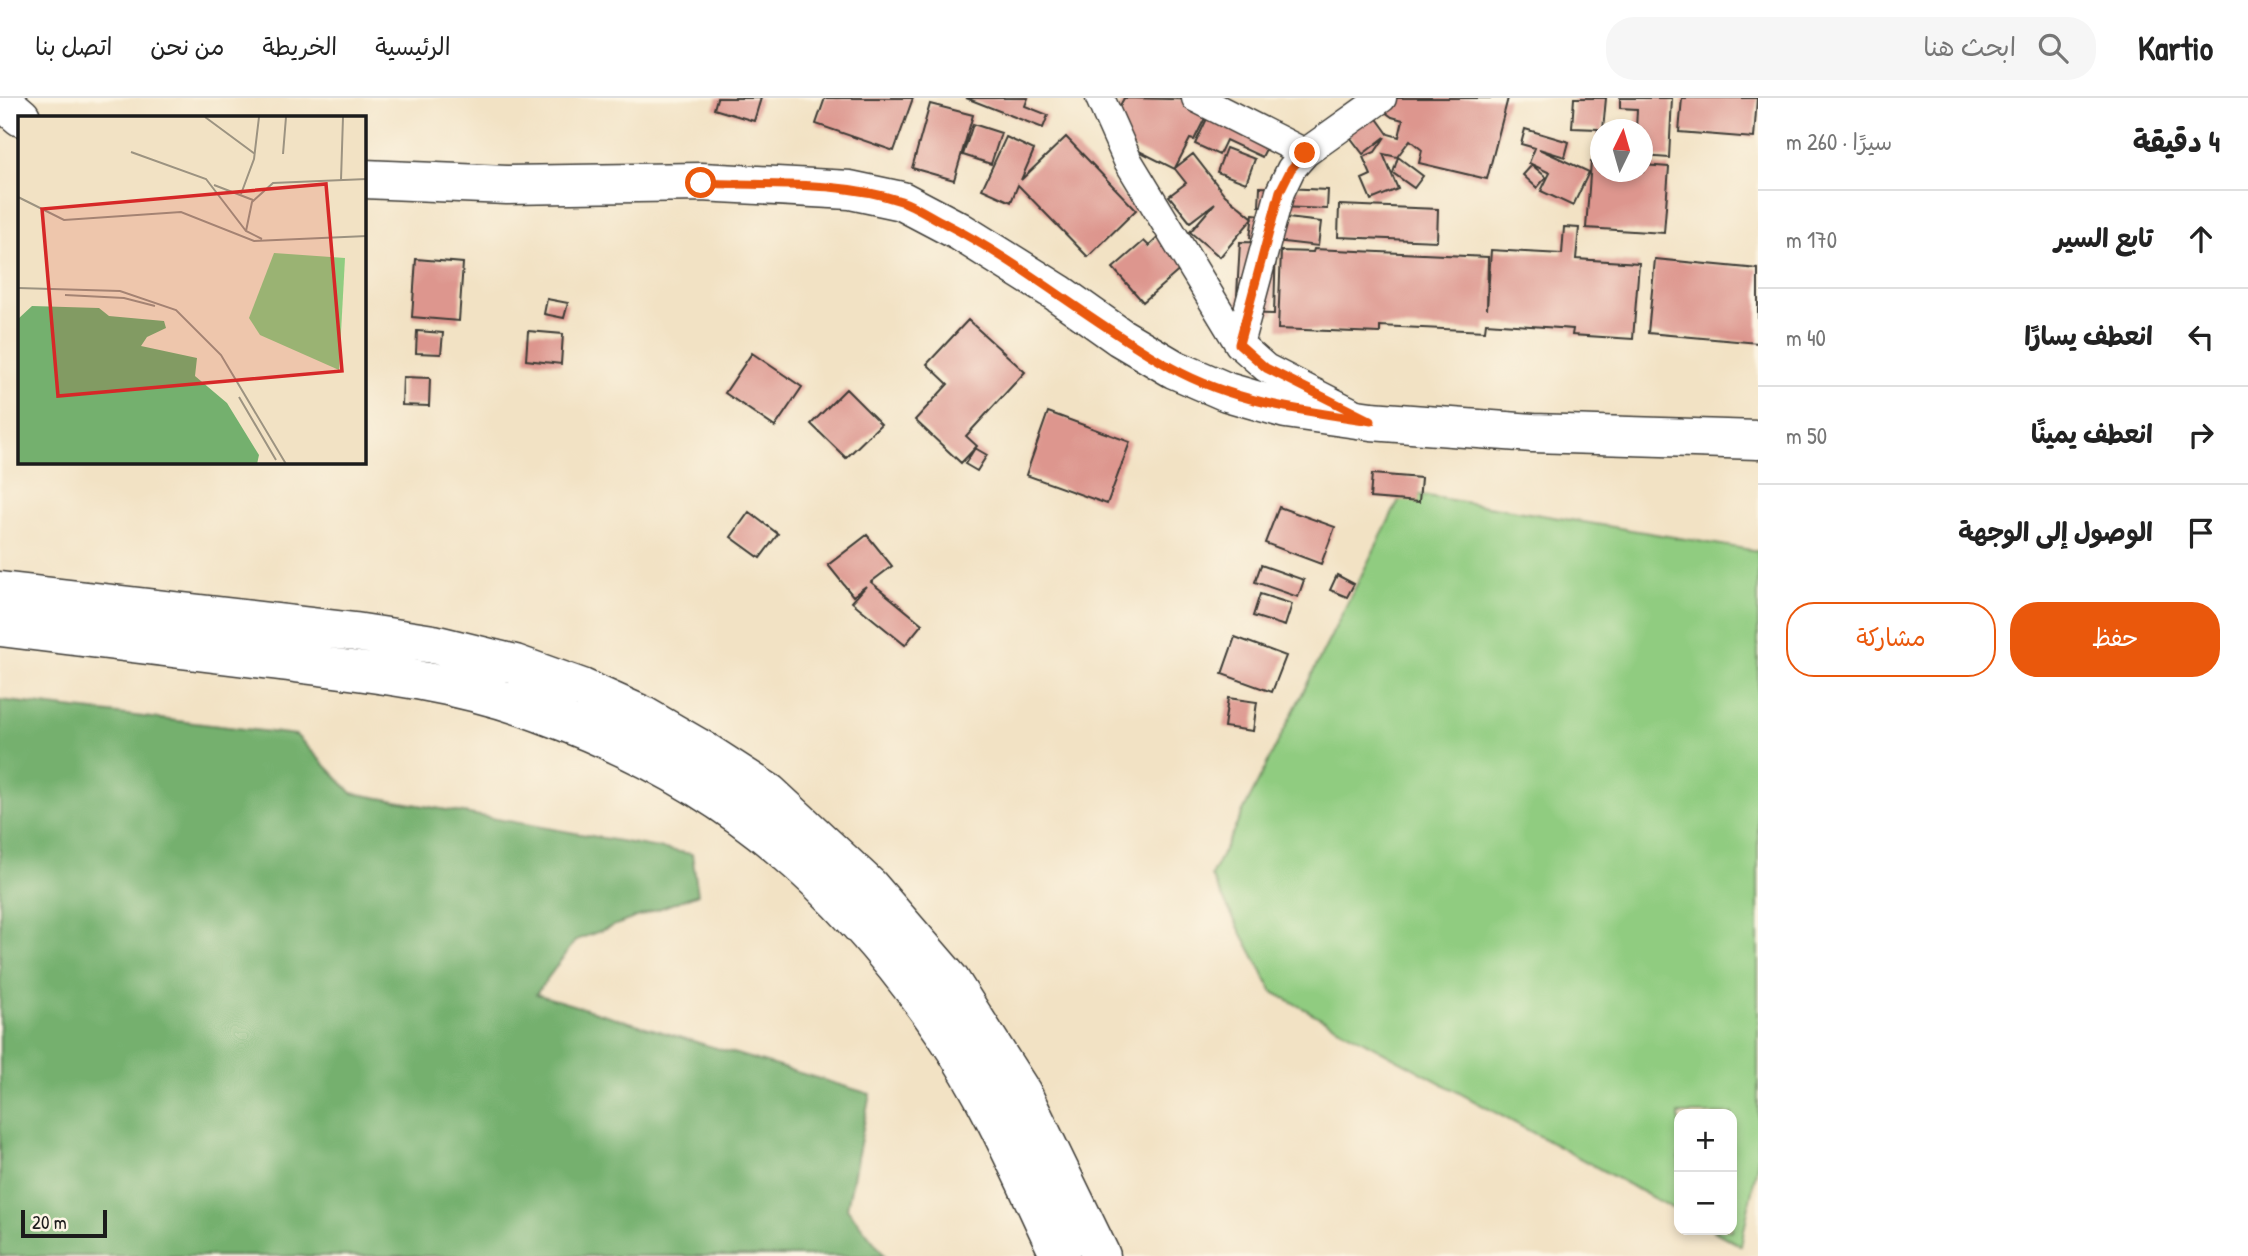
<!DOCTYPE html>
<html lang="ar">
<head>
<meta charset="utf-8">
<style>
  body { margin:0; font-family:"Patrick Hand","Playpen Sans Arabic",sans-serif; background:#f6f6f6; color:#222; direction:rtl }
  .controls { position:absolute; right:21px; bottom:21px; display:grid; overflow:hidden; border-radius:14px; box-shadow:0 4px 10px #0003 }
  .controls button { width:63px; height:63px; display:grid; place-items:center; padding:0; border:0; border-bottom:2px solid #e0e0e0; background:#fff; color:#222; font:35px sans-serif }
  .compass { position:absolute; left:1590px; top:21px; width:63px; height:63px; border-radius:50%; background:#fff; box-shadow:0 4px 10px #0003; rotate:5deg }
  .scale { position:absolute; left:21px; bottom:18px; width:86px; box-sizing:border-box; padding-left:7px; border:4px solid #1c1c1c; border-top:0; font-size:19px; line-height:24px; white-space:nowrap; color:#1c1c1c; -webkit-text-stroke:5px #fcf5e5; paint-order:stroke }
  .stop { position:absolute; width:21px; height:21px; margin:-16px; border:5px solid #ea580c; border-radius:50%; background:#fff }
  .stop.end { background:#ea580c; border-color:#fff; box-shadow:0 2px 7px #0008 }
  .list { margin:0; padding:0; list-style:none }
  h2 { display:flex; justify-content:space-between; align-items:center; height:91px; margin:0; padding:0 28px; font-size:30px }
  h2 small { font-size:23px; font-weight:400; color:#767676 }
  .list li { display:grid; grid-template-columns:46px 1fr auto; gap:21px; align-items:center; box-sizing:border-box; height:98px; padding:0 28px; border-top:2px solid #e0e0e0 }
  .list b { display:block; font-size:26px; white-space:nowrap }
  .list em { font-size:23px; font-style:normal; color:#767676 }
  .actions { display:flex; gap:14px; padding:21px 28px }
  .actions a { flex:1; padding:16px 0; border:2px solid #ea580c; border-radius:28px; text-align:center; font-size:24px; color:#ea580c }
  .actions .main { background:#ea580c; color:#fff }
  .icon { flex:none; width:38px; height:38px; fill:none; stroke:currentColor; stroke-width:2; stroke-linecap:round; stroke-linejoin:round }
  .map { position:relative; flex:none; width:1758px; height:1158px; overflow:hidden; direction:ltr }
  header { display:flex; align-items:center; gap:42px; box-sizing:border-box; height:98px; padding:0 35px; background:#fff; border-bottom:2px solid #e0e0e0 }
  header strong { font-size:33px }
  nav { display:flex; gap:38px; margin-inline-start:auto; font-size:24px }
  .search { width:490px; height:63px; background:#f6f6f6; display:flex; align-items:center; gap:18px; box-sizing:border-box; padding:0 24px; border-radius:28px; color:#767676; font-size:26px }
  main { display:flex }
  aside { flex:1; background:#fff }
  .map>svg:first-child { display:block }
  .green { fill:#90cc80; stroke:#56744e; stroke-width:2 }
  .forest { fill:#74b06e; stroke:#486645; stroke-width:2 }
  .building { fill:#dd968e }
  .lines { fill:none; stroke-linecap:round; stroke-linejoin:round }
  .minor-casing { stroke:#3c3a35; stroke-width:31 }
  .secondary-casing { stroke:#3c3a35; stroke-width:41 }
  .trunk-casing { stroke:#3c3a35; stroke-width:41 }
  .minor { stroke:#fff; stroke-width:28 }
  .secondary { stroke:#fff; stroke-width:38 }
  .trunk { stroke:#fff; stroke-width:38 }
  .route { stroke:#ea580c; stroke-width:9 }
  .inset-road { fill:none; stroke:#9c9381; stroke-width:2 }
  .view { fill:#d62828; fill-opacity:0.15; stroke:#d62828; stroke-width:3.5 }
  .inset-edge { fill:none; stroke:#1c1c1c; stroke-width:3.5 }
</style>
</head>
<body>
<header>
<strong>Kartio</strong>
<div class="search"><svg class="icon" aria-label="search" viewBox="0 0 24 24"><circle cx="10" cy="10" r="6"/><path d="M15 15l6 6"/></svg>ابحث هنا</div>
<nav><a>الرئيسية</a><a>الخريطة</a><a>من نحن</a><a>اتصل بنا</a></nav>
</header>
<main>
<aside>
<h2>4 دقيقة<small>سيرًا · 260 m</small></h2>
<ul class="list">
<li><svg class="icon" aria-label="ahead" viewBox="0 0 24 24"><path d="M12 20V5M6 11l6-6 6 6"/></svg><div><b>تابع السير</b></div><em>170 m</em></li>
<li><svg class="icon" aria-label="left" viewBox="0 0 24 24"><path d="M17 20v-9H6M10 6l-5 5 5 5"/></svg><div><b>انعطف يسارًا</b></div><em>40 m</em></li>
<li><svg class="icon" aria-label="right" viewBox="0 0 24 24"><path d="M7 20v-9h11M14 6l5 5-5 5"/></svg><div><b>انعطف يمينًا</b></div><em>50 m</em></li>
<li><svg class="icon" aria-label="arrive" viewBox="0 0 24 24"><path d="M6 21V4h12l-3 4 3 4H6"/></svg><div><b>الوصول إلى الوجهة</b></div></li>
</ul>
<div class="actions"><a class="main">حفظ</a><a>مشاركة</a></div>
</aside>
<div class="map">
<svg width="1758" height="1158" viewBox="0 0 1758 1158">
  <rect width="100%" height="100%" fill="#fcf5e5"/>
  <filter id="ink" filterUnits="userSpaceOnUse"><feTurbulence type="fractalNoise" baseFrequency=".0143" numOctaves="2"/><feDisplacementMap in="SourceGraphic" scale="14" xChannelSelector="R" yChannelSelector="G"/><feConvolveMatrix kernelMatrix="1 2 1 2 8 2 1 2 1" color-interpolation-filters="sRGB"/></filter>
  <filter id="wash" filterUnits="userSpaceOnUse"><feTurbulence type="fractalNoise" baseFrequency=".00686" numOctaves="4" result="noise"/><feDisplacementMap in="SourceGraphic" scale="28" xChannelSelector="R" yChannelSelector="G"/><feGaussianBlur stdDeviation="1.57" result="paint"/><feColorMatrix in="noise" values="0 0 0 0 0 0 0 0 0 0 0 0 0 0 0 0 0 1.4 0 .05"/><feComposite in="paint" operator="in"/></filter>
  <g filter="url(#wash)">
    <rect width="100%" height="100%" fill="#f2e2c4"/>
    <path class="green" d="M 1403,394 L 1758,453 L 1758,1062 L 1741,1148 L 1712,1132 L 1732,1132 L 1732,1016 L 1679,1016 L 1679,1114 L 1273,894 L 1211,778 Z"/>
    <path class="forest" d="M 0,602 L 296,637 L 352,695 L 692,756 L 698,796 L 576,842 L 536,896 L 870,996 L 847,1110 L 885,1158 L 0,1158 Z"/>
    <g id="blocks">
      <path class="building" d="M 717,0 L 761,0 L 754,23 L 714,11 Z
        M 825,0 L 913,0 L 894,53 L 816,26 Z
        M 966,0 L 1028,0 L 1025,8 L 1048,17 L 1043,30 Z
        M 1124,0 L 1214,2 L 1194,42 L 1190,41 L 1175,70 L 1193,56 L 1225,97 L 1253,120 L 1220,159 L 1190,134 L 1215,105 L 1190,124 L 1169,98 L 1186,85 L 1175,71 L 1105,36 Z
        M 1366,0 L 1508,0 L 1487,81 L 1419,65 L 1422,52 L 1410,42 L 1397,59 L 1383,56 L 1398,91 L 1371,102 L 1362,81 L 1371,77 L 1363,59 L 1375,54 L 1385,39 L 1363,56 L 1344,31 L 1370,11 L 1388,36 L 1399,39 L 1403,22 L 1392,19 Z
        M 1574,0 L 1606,0 L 1603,32 L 1601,32 L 1601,56 L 1597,56 L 1598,31 L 1572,30 Z
        M 1620,0 L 1672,0 L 1669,60 L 1643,58 L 1643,32 L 1636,32 L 1637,11 L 1620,10 Z
        M 1682,0 L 1757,0 L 1754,40 L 1679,34 Z
        M 930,6 L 973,17 L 954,82 L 912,70 Z
        M 1214,6 L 1274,35 L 1262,59 L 1226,42 L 1219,57 L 1195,46 Z
        M 973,26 L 1001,35 L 991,66 L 963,57 Z
        M 1525,31 L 1569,44 L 1565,59 L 1539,51 L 1589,74 L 1573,108 L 1541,93 L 1550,75 L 1529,65 L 1535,50 L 1521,46 Z
        M 1006,39 L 1034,52 L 1021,82 L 1066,39 L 1136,112 L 1088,159 L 1018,87 L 1011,104 L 982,91 Z
        M 1226,50 L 1255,61 L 1246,85 L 1217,74 Z
        M 1398,59 L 1423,78 L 1414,90 L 1393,75 Z
        M 1591,64 L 1601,64 L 1601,74 L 1643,74 L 1643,67 L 1669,69 L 1664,135 L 1586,130 Z
        M 1532,67 L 1546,79 L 1537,90 L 1523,77 Z
        M 1260,89 L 1328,92 L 1327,111 L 1259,108 Z
        M 1339,107 L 1438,111 L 1437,143 L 1338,139 Z
        M 1253,116 L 1321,124 L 1318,148 L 1250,140 Z
        M 1564,129 L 1579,130 L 1576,161 L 1639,165 L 1633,241 L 1572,237 L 1573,231 L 1486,225 L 1485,233 L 1380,228 L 1380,235 L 1278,231 L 1281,153 L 1313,154 L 1314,151 L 1488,159 L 1487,211 L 1491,152 L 1562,156 Z
        M 1165,133 L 1191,162 L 1143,204 L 1113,170 L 1144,143 L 1149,148 Z
        M 1240,144 L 1276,145 L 1274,216 L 1236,215 Z
        M 416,161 L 463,165 L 459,223 L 412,219 Z
        M 1655,161 L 1758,171 L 1758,245 L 1648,235 Z
        M 547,201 L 568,205 L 564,220 L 544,216 Z
        M 968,222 L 1025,274 L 966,338 L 977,348 L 961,365 L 915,322 L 948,286 L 927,266 Z
        M 417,233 L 443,235 L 441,256 L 416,255 Z
        M 528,233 L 563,236 L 561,266 L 526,262 Z
        M 752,255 L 802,289 L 775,329 L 725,295 Z
        M 403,279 L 430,280 L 429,308 L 402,307 Z
        M 846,291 L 881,326 L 846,360 L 811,326 Z
        M 1048,314 L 1130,344 L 1107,406 L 1026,377 Z
        M 975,350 L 987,357 L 977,373 L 965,366 Z
        M 1372,376 L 1421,380 L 1419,404 L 1370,400 Z
        M 1279,409 L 1335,429 L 1321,466 L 1265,445 Z
        M 749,414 L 778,436 L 760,460 L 731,439 Z
        M 867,437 L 892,468 L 871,484 L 922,526 L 905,547 L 852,504 L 866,488 L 853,498 L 828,467 Z
        M 1261,467 L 1304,482 L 1298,499 L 1255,484 Z
        M 1337,477 L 1354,486 L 1347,499 L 1330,492 Z
        M 1260,496 L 1292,506 L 1285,528 L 1253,518 Z
        M 1235,539 L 1286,558 L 1272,594 L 1222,576 Z
        M 1228,600 L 1257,604 L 1253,633 L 1224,629 Z"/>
    </g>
  </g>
  <g filter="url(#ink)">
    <use href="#blocks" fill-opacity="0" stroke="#3c3a35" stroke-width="2"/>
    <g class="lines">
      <defs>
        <path id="minor" d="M 1100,0 L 1128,63 L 1239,246 L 1266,270 L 1350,313
          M 1196,0 L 1305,55
          M 1239,246 L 1280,94 L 1291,71 L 1305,55 L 1382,0"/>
        <path id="secondary" d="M 0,1 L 21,19
          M 364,81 L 507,87 L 701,84 L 850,92 L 902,103 L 959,133 L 1058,195 L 1120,239 L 1174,271 L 1227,294 L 1286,311 L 1371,323 L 1533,335 L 1758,342"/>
        <path id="trunk" d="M 0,493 L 355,534 L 433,546 L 515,566 L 582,590 L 642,617 L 704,653 L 769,695 L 869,788 L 950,882 L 1022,995 L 1101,1158
          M 0,529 C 90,540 181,551 271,562 C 360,573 453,582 538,614 C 624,645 711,690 781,750 C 843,802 898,867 944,934 C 991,1003 1024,1082 1060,1158"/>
      </defs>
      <use href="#minor" class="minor-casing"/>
      <use href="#secondary" class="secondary-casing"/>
      <use href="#trunk" class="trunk-casing"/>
      <use href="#minor" class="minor"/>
      <use href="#secondary" class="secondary"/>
      <use href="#trunk" class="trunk"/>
    </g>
  </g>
  <g class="lines" filter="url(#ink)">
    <path class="route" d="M 701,85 C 766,88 838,82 901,103 C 916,108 930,118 944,125 C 1024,166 1093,226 1172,270 C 1233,304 1303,313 1371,323 L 1266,270 L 1239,246 L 1280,93 L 1291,71 L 1305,55"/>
  </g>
  <g transform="translate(18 18)">
    <rect width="348" height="348" fill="#f2e2c4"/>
    <path d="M 256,137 L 327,142 L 321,254 L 242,219 L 231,202 Z" fill="#90cc80"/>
    <path d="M 14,190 L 81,192 L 91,200 L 146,205 L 148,212 L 129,221 L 123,230 L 179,242 L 177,260 L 209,287 L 241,339 L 239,348 L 0,348 L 0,203 Z" fill="#74b06e"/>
    <path class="inset-road" d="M 187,1 L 237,38M 113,36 L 188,63 L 228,115 L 244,123M 265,38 L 268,1M 323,64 L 325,1M 196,69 L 235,84M 223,78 L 236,43 L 241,1M 0,81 L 46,104 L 163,96 L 236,125 L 349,120M 228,115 L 234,86 L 255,67 L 349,63M 0,172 L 102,175 L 158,194 L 203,239 L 268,348M 47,179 L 106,182 L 137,190M 221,281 L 258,344"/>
    <path class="view" d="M 308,68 L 324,255 L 40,280 L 24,93 Z"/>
    <rect width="348" height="348" class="inset-edge"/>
  </g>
</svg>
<div class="controls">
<button>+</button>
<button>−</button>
</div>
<svg class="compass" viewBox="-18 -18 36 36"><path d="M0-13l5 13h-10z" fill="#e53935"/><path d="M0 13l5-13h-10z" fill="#767676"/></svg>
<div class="scale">20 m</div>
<div class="stop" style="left:701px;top:85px"></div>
<div class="stop end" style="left:1305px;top:55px"></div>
</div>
</main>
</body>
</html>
